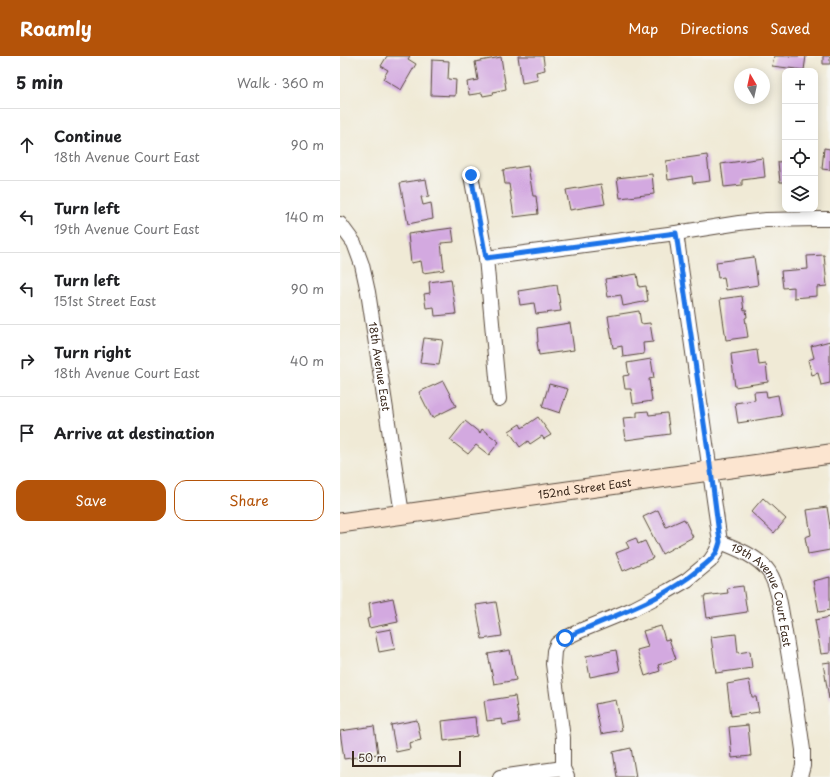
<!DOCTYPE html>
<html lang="en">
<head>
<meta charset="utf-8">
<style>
  body { margin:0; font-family:"Playpen Sans",sans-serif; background:#f2f2f2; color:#202124 }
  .controls { position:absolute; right:12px; top:12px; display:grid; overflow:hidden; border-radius:8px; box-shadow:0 2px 10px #0003 }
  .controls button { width:36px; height:36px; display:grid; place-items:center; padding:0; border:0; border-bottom:1px solid #e0e0e0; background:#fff; color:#202124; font:20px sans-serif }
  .compass { position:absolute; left:394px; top:12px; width:36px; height:36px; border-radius:50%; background:#fff; box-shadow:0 2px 10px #0003; rotate:351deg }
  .scale { position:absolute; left:12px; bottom:10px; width:109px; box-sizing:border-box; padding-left:4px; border:2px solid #3b2a1e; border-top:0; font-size:11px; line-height:14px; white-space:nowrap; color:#3b2a1e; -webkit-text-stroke:3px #f6f6f2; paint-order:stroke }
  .stop { position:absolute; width:12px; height:12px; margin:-9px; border:3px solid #1a73e8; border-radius:50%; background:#fff }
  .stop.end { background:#1a73e8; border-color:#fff; box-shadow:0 1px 4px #0008 }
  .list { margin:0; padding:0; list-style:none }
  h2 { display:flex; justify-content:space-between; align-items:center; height:52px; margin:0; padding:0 16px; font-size:17px }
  h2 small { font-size:13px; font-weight:400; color:#757577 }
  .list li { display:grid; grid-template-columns:26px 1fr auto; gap:12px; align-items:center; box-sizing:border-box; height:72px; padding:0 16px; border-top:1px solid #e0e0e0 }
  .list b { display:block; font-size:15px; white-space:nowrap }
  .list p { margin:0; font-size:13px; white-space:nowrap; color:#757577 }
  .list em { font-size:13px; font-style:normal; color:#757577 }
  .actions { display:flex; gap:8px; padding:12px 16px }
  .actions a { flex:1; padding:9px 0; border:1px solid #b45309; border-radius:12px; text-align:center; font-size:14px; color:#b45309 }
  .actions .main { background:#b45309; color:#fff }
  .icon { flex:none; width:22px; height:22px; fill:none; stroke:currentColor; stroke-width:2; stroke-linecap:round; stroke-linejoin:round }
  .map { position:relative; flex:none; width:490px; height:721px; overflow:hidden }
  header { display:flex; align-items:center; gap:24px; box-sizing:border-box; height:56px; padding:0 20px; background:#b45309; color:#fff }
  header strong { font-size:19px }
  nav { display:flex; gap:22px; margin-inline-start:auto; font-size:14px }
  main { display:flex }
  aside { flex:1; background:#fff }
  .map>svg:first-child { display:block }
  .building { fill:#d3a9e0 }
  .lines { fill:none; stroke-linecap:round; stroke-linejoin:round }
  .minor-casing { stroke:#56473a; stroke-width:16 }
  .secondary-casing { stroke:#56473a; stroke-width:21 }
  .minor { stroke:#fff; stroke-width:14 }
  .secondary { stroke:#fce5d0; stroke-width:19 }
  .route { stroke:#1a73e8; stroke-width:5 }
  .labels { text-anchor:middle; stroke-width:3; stroke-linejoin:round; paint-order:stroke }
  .street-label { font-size:11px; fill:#3b2a1e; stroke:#f6f6f2 }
</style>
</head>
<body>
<header>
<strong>Roamly</strong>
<nav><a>Map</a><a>Directions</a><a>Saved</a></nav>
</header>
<main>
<aside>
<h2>5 min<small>Walk · 360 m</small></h2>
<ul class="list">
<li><svg class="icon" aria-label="ahead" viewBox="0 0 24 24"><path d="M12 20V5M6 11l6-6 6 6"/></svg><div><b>Continue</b><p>18th Avenue Court East</p></div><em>90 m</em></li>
<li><svg class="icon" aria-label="left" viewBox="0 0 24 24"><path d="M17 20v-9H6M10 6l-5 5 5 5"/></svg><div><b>Turn left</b><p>19th Avenue Court East</p></div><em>140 m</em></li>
<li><svg class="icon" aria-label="left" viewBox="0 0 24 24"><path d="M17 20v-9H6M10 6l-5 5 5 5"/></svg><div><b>Turn left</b><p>151st Street East</p></div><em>90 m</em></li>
<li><svg class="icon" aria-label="right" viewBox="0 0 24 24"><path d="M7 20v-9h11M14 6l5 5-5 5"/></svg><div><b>Turn right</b><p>18th Avenue Court East</p></div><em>40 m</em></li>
<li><svg class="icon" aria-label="arrive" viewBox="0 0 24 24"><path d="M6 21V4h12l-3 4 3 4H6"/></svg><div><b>Arrive at destination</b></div></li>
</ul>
<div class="actions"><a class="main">Save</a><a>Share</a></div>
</aside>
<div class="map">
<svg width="490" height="721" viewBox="0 0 490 721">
  <rect width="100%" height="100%" fill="#f6f6f2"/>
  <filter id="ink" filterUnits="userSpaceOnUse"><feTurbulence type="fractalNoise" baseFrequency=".025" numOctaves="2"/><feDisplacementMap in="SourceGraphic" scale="8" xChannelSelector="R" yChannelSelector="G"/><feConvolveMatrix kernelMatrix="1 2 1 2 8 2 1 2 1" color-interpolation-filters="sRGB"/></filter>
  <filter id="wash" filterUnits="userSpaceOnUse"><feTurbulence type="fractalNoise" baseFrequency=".012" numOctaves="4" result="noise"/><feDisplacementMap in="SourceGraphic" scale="16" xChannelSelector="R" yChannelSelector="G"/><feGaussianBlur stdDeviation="0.9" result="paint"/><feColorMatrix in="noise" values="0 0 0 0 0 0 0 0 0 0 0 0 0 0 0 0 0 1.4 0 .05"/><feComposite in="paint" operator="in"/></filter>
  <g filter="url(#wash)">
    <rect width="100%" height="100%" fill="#f0ead6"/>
    <g id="blocks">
      <path class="building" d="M 47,0 L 70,0 L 68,3 L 76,8 L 61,34 L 43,23 L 48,14 L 41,10 Z
        M 178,0 L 203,0 L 205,14 L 196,16 L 198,24 L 182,27 Z
        M 434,0 L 466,0 L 464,14 L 432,10 Z
        M 483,0 L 490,0 L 490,8 L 483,8 Z
        M 161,1 L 166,33 L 153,36 L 154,38 L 143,40 L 142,37 L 129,39 L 127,26 L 138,24 L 135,6 Z
        M 92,4 L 109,5 L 108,23 L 116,24 L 115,40 L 91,39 Z
        M 484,92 L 490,93 L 490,114 L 482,113 Z
        M 367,99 L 370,125 L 353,127 L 352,120 L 328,124 L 326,105 Z
        M 423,102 L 425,121 L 402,124 L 402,129 L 384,131 L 381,108 Z
        M 445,105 L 445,126 L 440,126 L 438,106 Z
        M 188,110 L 193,140 L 196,140 L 198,158 L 174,161 L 169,128 L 165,128 L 163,114 Z
        M 312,118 L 314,138 L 280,142 L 277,122 Z
        M 86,123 L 89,140 L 81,141 L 83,149 L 91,147 L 93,163 L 68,168 L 60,127 Z
        M 261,128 L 265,148 L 230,154 L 226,134 Z
        M 112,172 L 114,186 L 101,187 L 104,214 L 83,217 L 81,205 L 71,207 L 68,178 Z
        M 484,199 L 487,230 L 477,231 L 477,240 L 454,242 L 454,231 L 443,232 L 441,215 L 468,213 L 467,200 Z
        M 414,201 L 418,229 L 386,234 L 384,221 L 378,222 L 376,206 Z
        M 297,218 L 299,231 L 306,230 L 308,245 L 283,250 L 281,239 L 268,241 L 265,223 Z
        M 111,223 L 116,258 L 95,260 L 94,251 L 86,252 L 84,238 L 90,237 L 89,226 Z
        M 217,229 L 221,255 L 196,258 L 194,247 L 180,249 L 178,235 Z
        M 402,240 L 404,255 L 406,254 L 407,261 L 405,262 L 408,281 L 386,284 L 380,243 Z
        M 299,255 L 301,268 L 310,267 L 313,286 L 303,287 L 304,298 L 283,301 L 282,290 L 273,292 L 268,260 Z
        M 230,267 L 234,294 L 199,299 L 197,286 L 198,286 L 197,272 Z
        M 84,282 L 103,284 L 99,309 L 80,307 Z
        M 490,285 L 490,327 L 481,329 L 478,317 L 472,319 L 468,304 L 474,302 L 471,290 Z
        M 417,294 L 419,309 L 426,308 L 428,326 L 395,331 L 391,298 Z
        M 311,303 L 314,322 L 309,323 L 312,345 L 293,348 L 291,333 L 285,333 L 283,320 L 289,319 L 287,307 Z
        M 103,325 L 116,350 L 92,362 L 79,336 Z
        M 209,328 L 228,333 L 220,357 L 202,351 Z
        M 426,335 L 427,341 L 438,339 L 442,360 L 398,367 L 395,347 L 415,344 L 414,336 Z
        M 308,355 L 309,359 L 327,357 L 330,378 L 286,384 L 283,362 L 297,361 L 297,356 Z
        M 198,361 L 211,379 L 204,383 L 202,380 L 190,388 L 188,385 L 180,391 L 169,375 L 180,368 L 182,372 Z
        M 125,365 L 140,377 L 142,373 L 159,386 L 149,399 L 136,389 L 128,398 L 110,384 Z
        M 423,442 L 446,463 L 434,477 L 411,456 Z
        M 487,451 L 490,470 L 490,494 L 468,498 L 465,481 L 471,479 L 467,454 Z
        M 318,454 L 326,471 L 344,463 L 353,481 L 322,498 L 303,461 Z
        M 296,482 L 298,488 L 305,485 L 313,502 L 283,515 L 276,497 L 289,492 L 286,486 Z
        M 490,521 L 490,554 L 479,556 L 473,525 Z
        M 403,530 L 407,556 L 367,562 L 364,540 L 388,537 L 387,532 Z
        M 53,542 L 58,566 L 29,572 L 27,563 L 31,562 L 29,547 Z
        M 156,546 L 162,580 L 142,583 L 136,549 Z
        M 490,561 L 490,597 L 481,598 L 475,564 Z
        M 321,570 L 325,584 L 329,583 L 336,603 L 318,609 L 320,615 L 305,620 L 297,594 L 308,591 L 303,575 Z
        M 51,573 L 55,593 L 39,596 L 35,576 Z
        M 396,578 L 398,597 L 410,595 L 412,612 L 376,617 L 371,581 Z
        M 170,594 L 176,624 L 154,628 L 148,598 Z
        M 276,594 L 280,615 L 250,621 L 246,600 Z
        M 490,606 L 490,642 L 489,643 L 483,607 Z
        M 409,624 L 412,641 L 416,641 L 419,656 L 391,660 L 387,628 Z
        M 175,640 L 179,666 L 163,669 L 162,663 L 147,665 L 144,645 Z
        M 276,644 L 282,674 L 261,678 L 255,648 Z
        M 135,661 L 137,680 L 104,685 L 102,665 Z
        M 77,664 L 81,684 L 69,687 L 70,693 L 56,696 L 51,669 Z
        M 408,669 L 411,700 L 392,702 L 389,671 Z
        M 34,670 L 38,698 L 4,703 L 0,675 Z
        M 291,692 L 296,721 L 277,721 L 273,696 Z"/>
    </g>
  </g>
  <g filter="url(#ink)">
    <use href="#blocks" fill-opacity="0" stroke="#56473a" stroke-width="1"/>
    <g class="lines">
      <defs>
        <g id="minor">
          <path d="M 131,119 L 146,202 L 159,343"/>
          <path id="s1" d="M 0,168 L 14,187 L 22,209 L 28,236 L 62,458"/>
          <path d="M 146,202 L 336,177 L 399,167 L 426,164 L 477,163 L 490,163"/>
          <path id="s2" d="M 380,486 C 396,492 419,501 429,516 C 439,531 442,559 445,577 C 452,616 458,655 463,694 L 463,710 L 460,721"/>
          <path d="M 160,721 L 223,712"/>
          <path d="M 227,721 L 223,712 L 223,682 L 213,608 L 214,595 L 217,588 L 225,582 L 242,574 L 293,553 L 328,535 L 347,524 L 370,505 L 376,496 L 380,486 L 336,177"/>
        </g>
        <g id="secondary">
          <path id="s3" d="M 0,467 L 490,398"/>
        </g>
      </defs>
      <use href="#minor" class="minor-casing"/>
      <use href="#secondary" class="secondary-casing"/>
      <use href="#minor" class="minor"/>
      <use href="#secondary" class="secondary"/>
    </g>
  </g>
  <g class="lines" filter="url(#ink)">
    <path class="route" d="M 131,119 L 146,202 L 336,177 L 371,415 L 380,486 C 379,489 378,494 376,497 C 372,504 365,509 358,514 C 320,546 270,560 225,582"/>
  </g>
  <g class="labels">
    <g class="street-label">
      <text dy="4" stroke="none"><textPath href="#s1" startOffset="150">18th Avenue East</textPath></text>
      <text dy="4" stroke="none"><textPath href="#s3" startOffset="247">152nd Street East</textPath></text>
      <text dy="4" stroke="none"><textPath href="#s2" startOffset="74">19th Avenue Court East</textPath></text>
    </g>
  </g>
</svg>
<div class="controls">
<button>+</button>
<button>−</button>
<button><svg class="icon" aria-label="locate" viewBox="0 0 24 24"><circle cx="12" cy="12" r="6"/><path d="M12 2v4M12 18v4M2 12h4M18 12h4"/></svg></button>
<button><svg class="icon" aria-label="layers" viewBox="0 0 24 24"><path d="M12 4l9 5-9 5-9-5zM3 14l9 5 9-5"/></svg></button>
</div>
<svg class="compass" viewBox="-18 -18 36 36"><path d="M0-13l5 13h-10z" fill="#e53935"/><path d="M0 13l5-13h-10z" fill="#757577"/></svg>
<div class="scale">50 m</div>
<div class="stop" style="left:225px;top:582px"></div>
<div class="stop end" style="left:131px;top:119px"></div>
</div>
</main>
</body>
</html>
